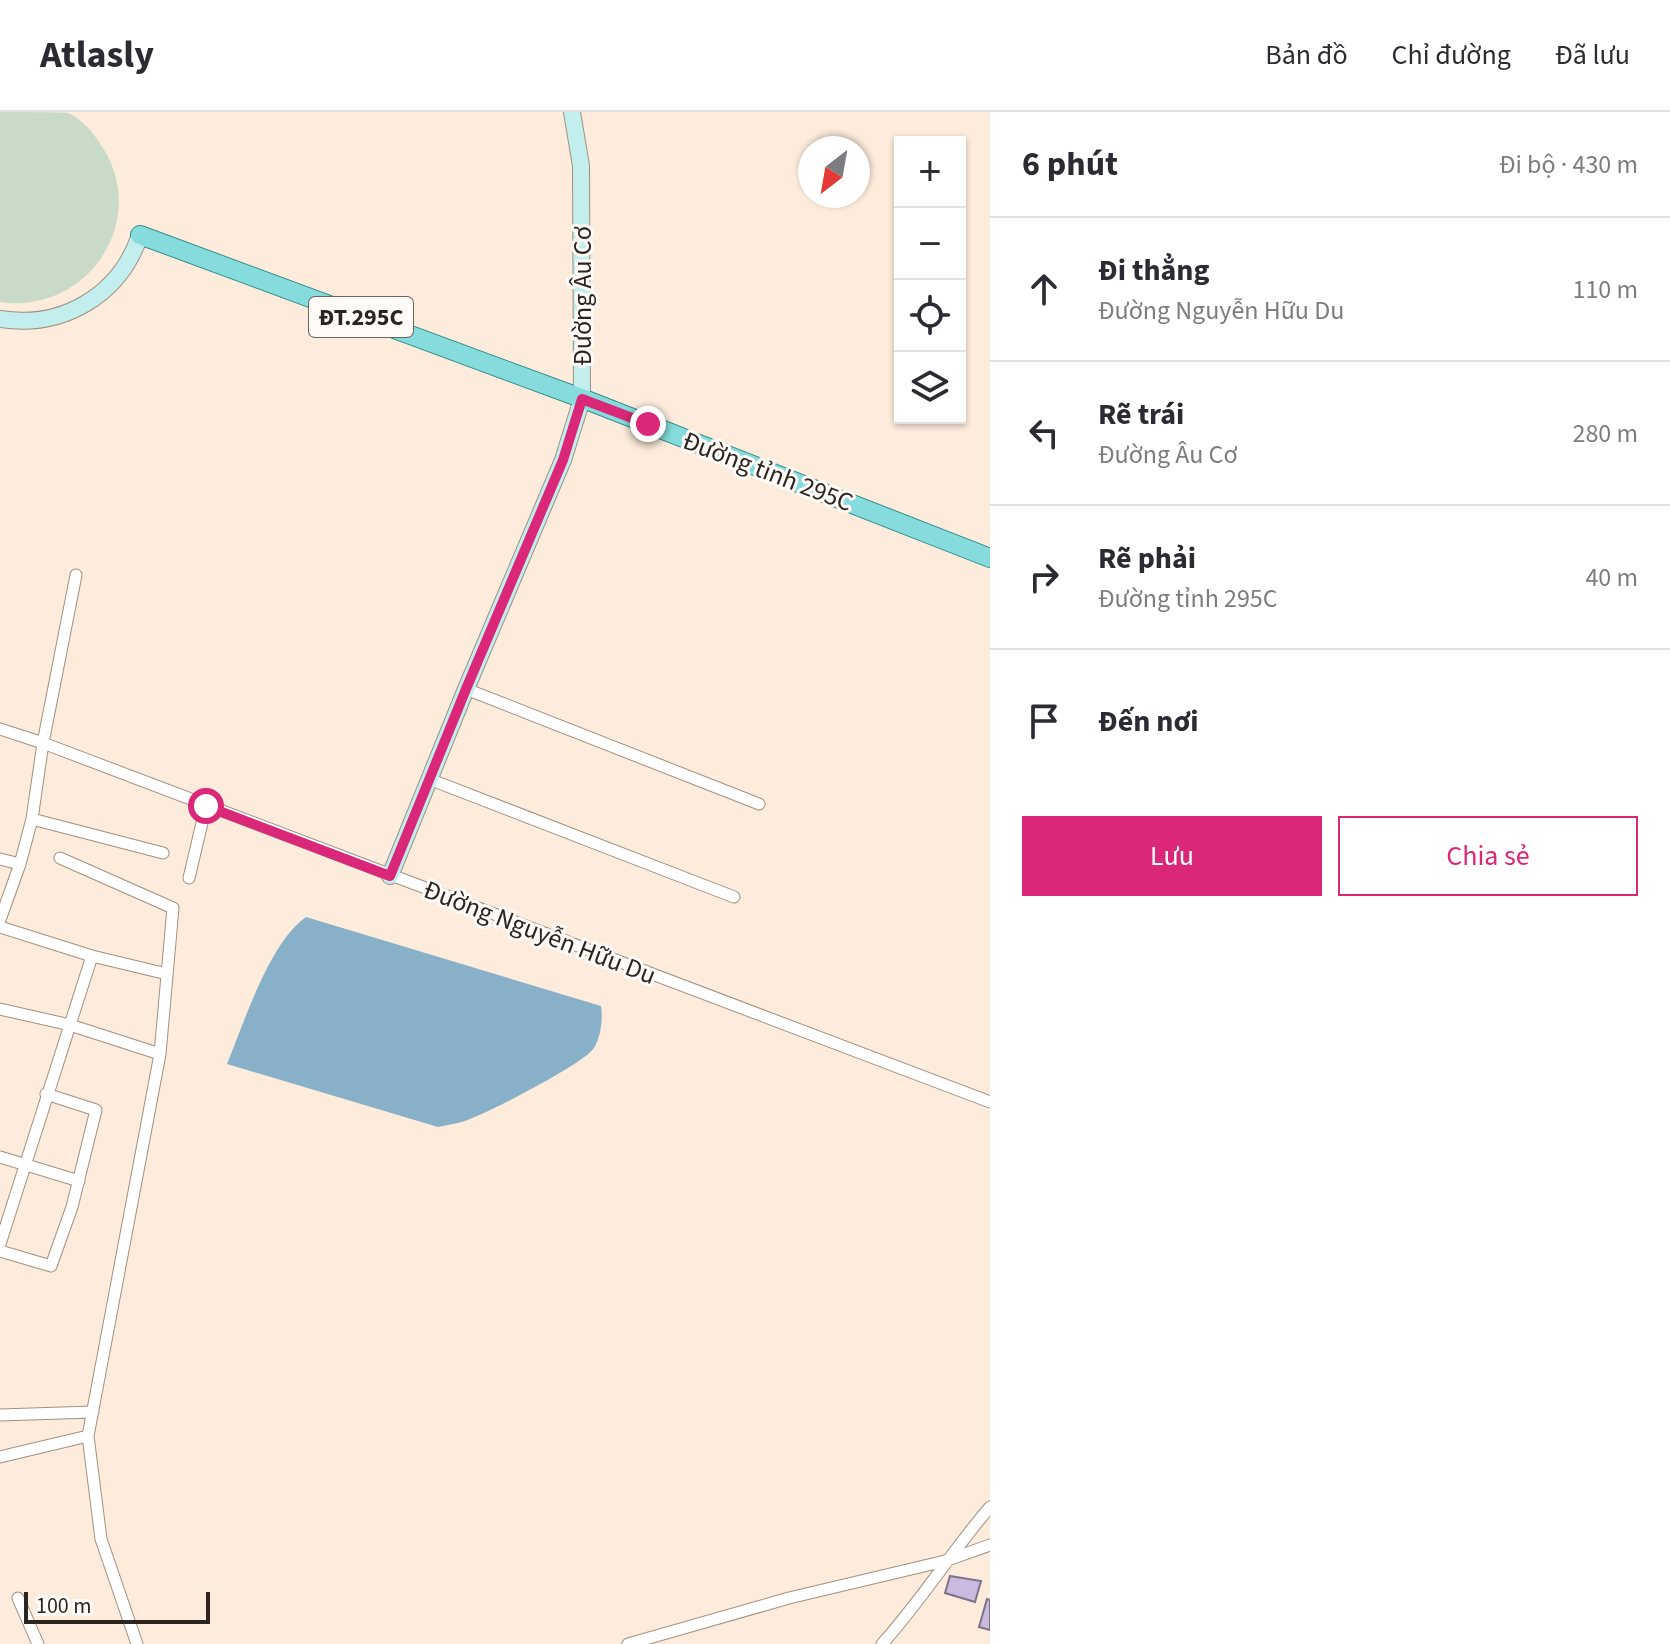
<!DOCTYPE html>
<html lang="vi">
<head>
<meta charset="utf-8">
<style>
  body { margin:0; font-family:"Source Sans 3",sans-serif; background:#f2f2f3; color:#2b2b33 }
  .controls { position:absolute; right:24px; top:24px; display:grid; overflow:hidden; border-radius:0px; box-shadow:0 2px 6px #0004 }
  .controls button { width:72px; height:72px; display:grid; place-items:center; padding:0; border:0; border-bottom:2px solid #e1e1e2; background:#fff; color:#2b2b33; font:40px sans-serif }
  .compass { position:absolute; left:798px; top:24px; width:72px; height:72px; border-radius:50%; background:#fff; box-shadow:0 2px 6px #0004; rotate:211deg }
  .scale { position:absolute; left:24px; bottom:20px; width:186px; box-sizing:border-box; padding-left:8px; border:4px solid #2b241f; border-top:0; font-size:22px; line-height:28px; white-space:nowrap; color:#2b241f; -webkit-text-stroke:6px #fffbf8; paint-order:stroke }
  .stop { position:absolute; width:24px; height:24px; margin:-18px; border:6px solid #db2777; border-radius:50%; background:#fff }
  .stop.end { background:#db2777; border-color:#fff; box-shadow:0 2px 8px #0008 }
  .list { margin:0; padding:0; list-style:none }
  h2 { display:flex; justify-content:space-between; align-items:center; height:104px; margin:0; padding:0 32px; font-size:34px }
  h2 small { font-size:26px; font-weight:400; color:#7c7c81 }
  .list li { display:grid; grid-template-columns:52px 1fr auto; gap:24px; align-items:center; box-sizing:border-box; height:144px; padding:0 32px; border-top:2px solid #e1e1e2 }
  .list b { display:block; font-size:30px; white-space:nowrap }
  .list p { margin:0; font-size:26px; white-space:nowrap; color:#7c7c81 }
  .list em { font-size:26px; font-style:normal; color:#7c7c81 }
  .actions { display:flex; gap:16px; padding:24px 32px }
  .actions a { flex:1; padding:18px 0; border:2px solid #db2777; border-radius:0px; text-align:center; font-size:28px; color:#db2777 }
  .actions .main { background:#db2777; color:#fff }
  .icon { flex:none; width:44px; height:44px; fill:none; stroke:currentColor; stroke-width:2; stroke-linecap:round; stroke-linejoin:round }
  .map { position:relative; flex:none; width:990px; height:1532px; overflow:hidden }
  header { display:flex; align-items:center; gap:48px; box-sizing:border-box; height:112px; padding:0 40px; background:#fff; border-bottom:2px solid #e1e1e2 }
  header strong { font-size:38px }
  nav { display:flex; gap:44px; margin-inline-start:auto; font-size:28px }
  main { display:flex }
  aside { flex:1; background:#fff }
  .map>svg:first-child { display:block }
  .green { fill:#c9dbc8 }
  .water { fill:#89b0c9 }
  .building { fill:#cabadf; stroke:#7c7486; stroke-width:2 }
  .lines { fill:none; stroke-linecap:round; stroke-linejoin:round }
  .minor-casing { stroke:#a19081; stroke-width:13 }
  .secondary-casing { stroke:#a19081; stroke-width:18 }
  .primary-casing { stroke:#328d8c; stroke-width:20 }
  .minor { stroke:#fff; stroke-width:11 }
  .secondary { stroke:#c2eeee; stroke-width:16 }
  .primary { stroke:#86dcdd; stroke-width:18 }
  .route { stroke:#db2777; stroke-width:10 }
  .labels { text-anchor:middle; stroke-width:6; stroke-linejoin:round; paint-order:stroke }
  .shield { fill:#fffbf8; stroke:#6b6460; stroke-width:2 }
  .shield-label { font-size:24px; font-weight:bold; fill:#2b241f }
  .street-label { font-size:26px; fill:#2b241f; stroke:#fffbf8 }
</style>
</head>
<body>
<header>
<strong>Atlasly</strong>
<nav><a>Bản đồ</a><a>Chỉ đường</a><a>Đã lưu</a></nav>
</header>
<main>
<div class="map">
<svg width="990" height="1532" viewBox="0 0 990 1532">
  <rect width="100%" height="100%" fill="#fdebdb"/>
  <path class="green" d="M 0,0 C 17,0 53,0 68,1 C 80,6 92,19 99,30 C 153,105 89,203 0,190 Z"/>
  <path class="water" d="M 306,805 L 601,894 C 603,907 601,924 594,936 C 584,952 484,1003 462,1010 C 455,1012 446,1013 438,1015 L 227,952 C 244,911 269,831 306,805 Z"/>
  <path class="building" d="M 950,1464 L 981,1469 L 975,1490 L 945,1481 Z
    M 987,1487 L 990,1488 L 990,1518 L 979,1515 Z"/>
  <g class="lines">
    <defs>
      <path id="minor" d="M 466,577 L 759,692
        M 0,617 L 43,631 L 990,990
        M 429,667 L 734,785
        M 32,707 L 163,741
        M 60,746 L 173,796 L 160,942 L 88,1324 L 101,1427 L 137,1532
        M 0,747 L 20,752
        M 189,766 L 206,694
        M 0,808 L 20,752 L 32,707 L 43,631 L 76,463
        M 0,815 L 92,844 L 167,862
        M 0,897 L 70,913 L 160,942
        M 0,1045 L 79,1069
        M 0,1132 L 92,844
        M 0,1139 L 51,1154 L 72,1095 L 96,998 L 46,982
        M 0,1303 L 93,1300
        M 0,1345 L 88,1324
        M 18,1486 L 38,1532
        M 628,1532 L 789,1486 L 945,1449 L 990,1433
        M 882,1532 C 921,1489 952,1439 990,1395"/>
      <path id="secondary" d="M 0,207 C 63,217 120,183 140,123
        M 390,764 L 466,577 L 563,348 L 582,287 L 581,54 L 572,0"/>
      <path id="primary" d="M 140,123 L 589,289 L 990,446"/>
    </defs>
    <use href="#minor" class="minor-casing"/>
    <use href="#secondary" class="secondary-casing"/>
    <use href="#primary" class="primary-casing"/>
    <use href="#minor" class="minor"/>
    <use href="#secondary" class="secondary"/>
    <use href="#primary" class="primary"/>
  </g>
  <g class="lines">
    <path class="route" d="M 206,694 L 390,764 L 466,577 L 563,348 L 582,287 L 648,312"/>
  </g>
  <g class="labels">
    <rect class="shield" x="309" y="185" width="104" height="40" rx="6"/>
    <g class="shield-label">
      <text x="361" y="213">ĐT.295C</text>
    </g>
    <g class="street-label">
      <text transform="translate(582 184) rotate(-90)" y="9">Đường Âu Cơ</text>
      <text transform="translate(768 359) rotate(21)" y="9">Đường tỉnh 295C</text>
      <text transform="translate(540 820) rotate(21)" y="9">Đường Nguyễn Hữu Du</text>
    </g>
  </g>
</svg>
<div class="controls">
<button>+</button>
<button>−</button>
<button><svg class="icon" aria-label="locate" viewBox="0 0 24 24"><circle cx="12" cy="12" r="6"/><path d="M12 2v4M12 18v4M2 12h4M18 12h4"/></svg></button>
<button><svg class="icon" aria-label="layers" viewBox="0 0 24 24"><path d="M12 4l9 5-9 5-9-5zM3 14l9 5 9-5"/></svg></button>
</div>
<svg class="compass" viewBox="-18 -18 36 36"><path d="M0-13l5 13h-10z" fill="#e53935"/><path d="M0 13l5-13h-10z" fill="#7c7c81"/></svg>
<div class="scale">100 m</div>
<div class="stop" style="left:206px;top:694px"></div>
<div class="stop end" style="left:648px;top:312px"></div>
</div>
<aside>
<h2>6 phút<small>Đi bộ · 430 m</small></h2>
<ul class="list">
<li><svg class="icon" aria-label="ahead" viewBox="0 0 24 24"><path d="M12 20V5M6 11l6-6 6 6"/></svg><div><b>Đi thẳng</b><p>Đường Nguyễn Hữu Du</p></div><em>110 m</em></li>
<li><svg class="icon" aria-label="left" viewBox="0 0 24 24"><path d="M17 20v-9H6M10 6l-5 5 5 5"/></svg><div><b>Rẽ trái</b><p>Đường Âu Cơ</p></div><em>280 m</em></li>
<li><svg class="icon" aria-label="right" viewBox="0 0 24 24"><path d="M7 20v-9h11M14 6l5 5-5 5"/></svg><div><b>Rẽ phải</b><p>Đường tỉnh 295C</p></div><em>40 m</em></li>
<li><svg class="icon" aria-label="arrive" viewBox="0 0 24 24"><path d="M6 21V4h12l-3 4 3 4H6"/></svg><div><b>Đến nơi</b></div></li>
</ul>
<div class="actions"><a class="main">Lưu</a><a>Chia sẻ</a></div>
</aside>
</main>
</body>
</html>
